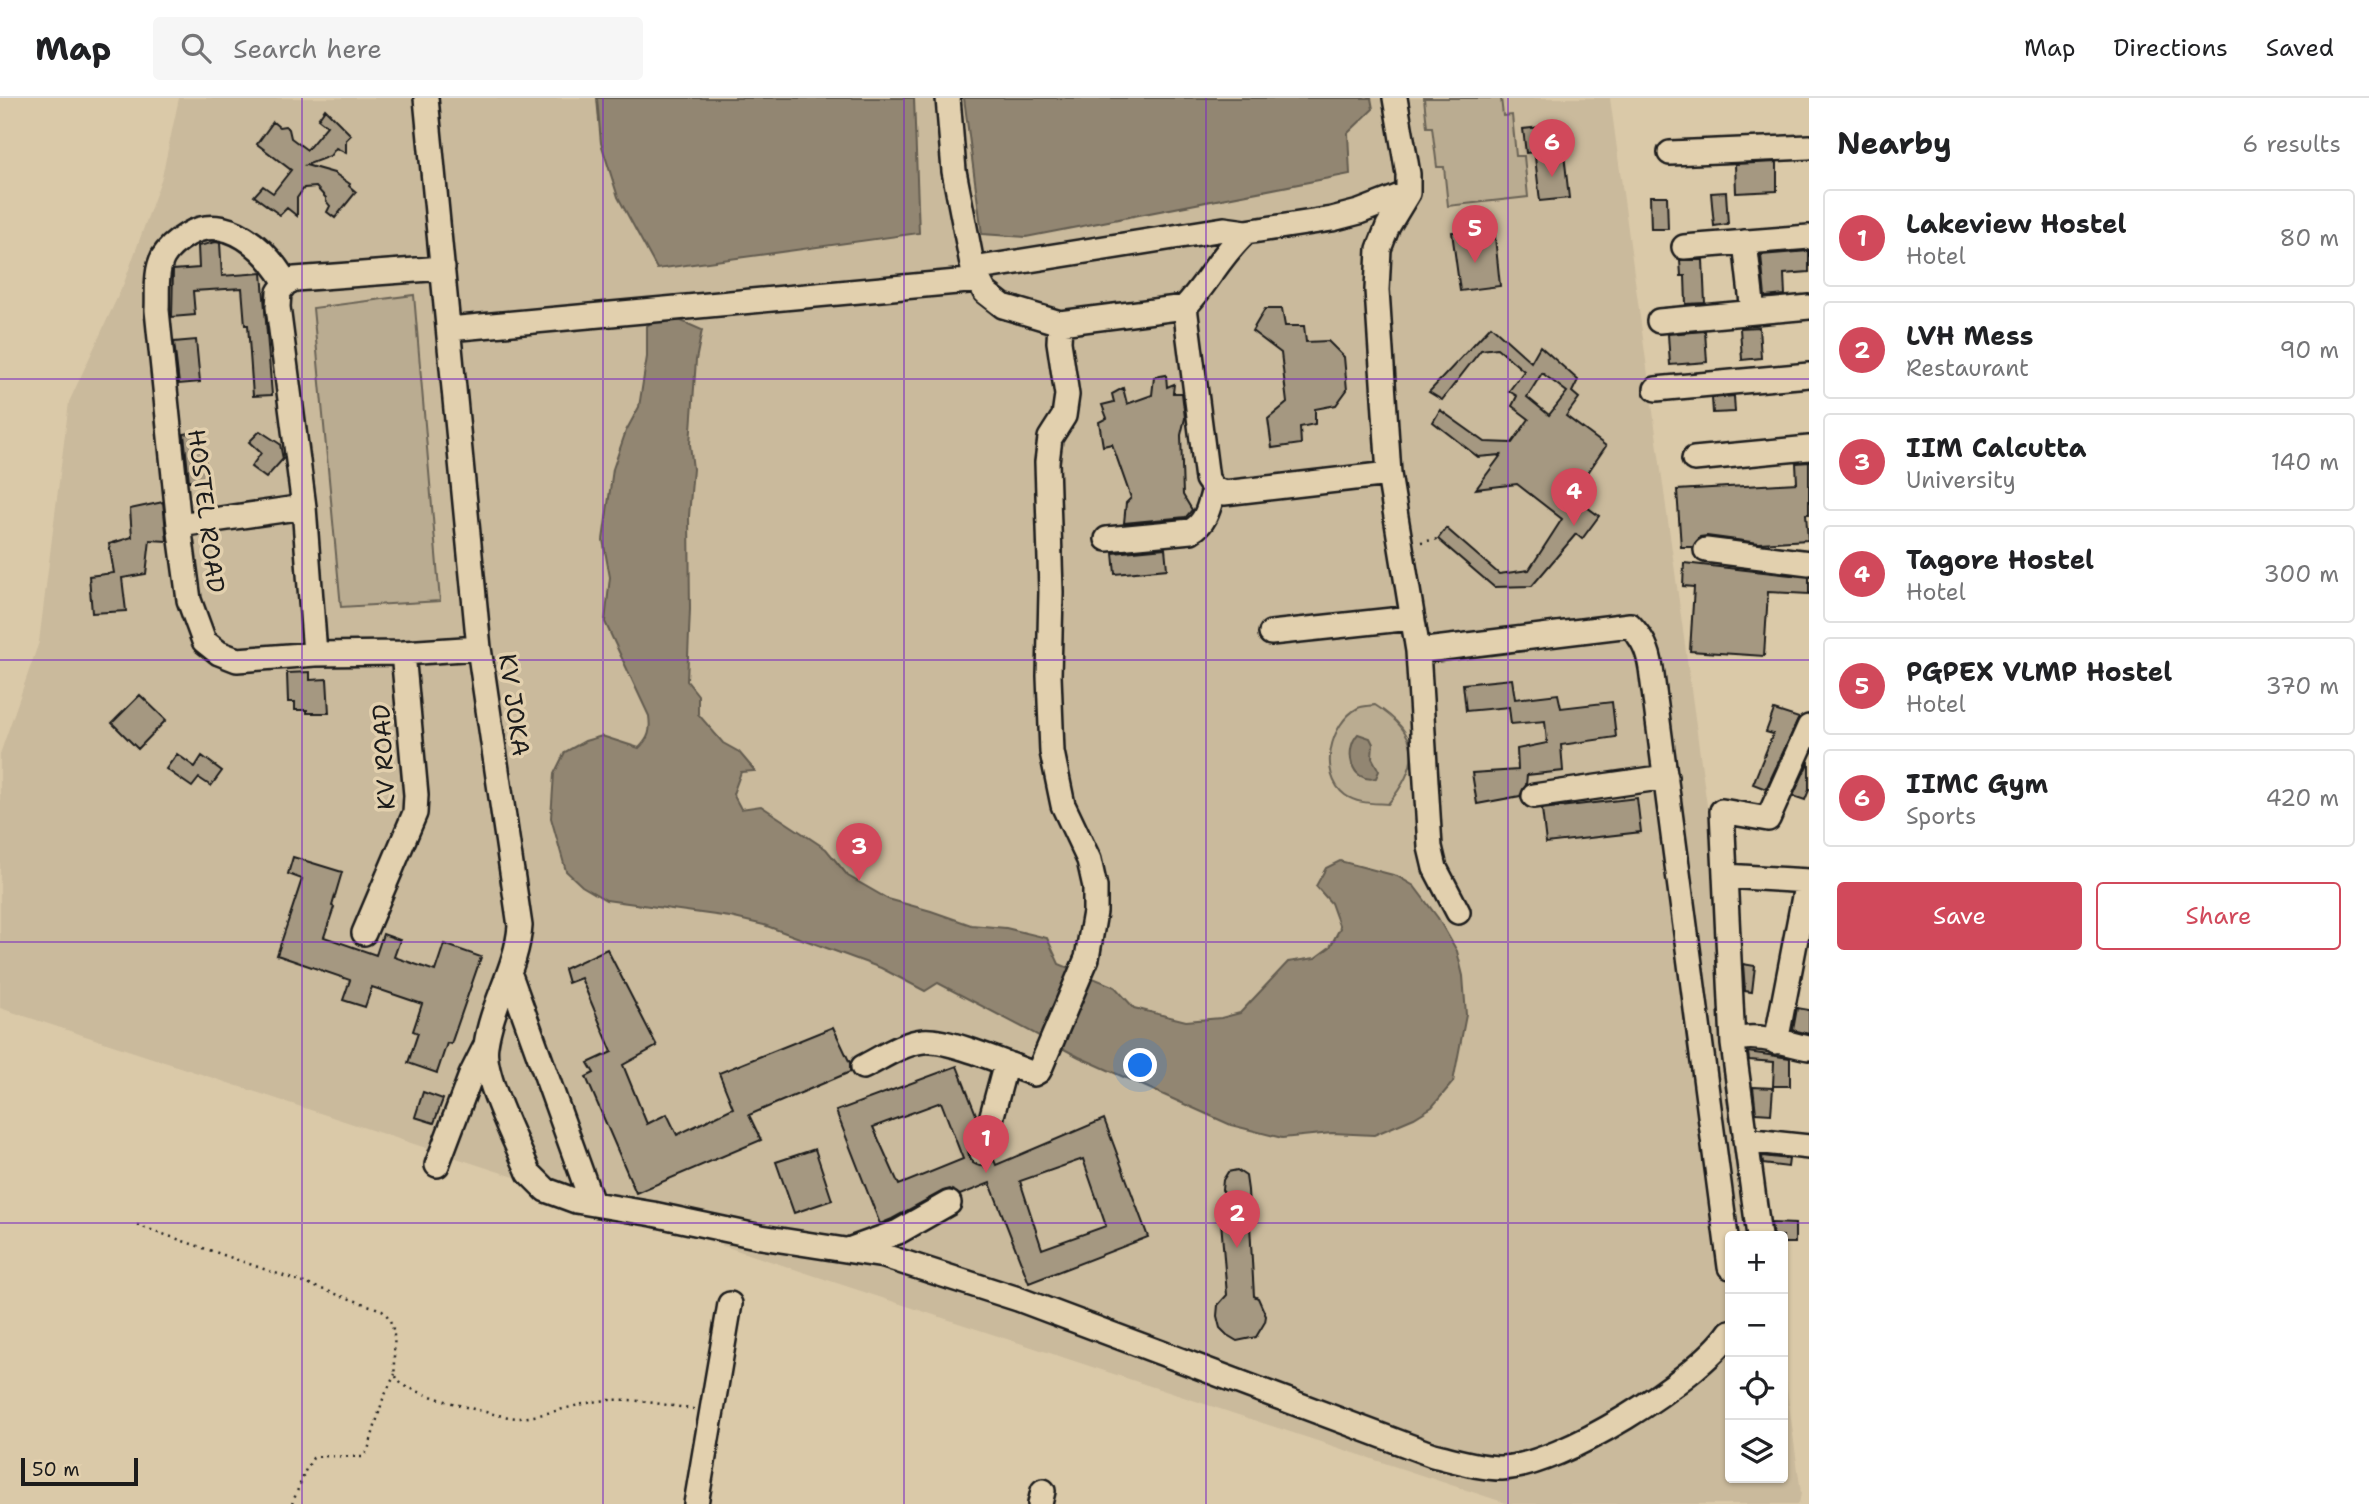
<!DOCTYPE html>
<html lang="en">
<head>
<meta charset="utf-8">
<style>
  body { margin:0; font-family:"Shantell Sans",sans-serif; background:#f6f6f6; color:#202124 }
  .controls { position:absolute; right:21px; bottom:21px; display:grid; overflow:hidden; border-radius:7px; box-shadow:0 2px 5px #0004 }
  .controls button { width:63px; height:63px; display:grid; place-items:center; padding:0; border:0; border-bottom:2px solid #e0e0e0; background:#fff; color:#202124; font:35px sans-serif }
  .scale { position:absolute; left:21px; bottom:18px; width:117px; box-sizing:border-box; padding-left:7px; border:4px solid #1c1c1c; border-top:0; font-size:19px; line-height:24px; white-space:nowrap; color:#1c1c1c; -webkit-text-stroke:5px #e2d0ae; paint-order:stroke }
  .you { position:absolute; left:1141px; top:968px; width:24px; height:24px; margin:-18px; border:5px solid #fff; border-radius:50%; background:#1a73e8; box-shadow:0 0 0 10px #1a73e833 }
  .badge { display:grid; place-items:center; width:46px; height:46px; border-radius:50%; background:#d1495b; color:#fff; font-size:23px; font-weight:700 }
  .pin { position:absolute; translate:-50% -58px; filter:drop-shadow(0 2px 4px #0008) }
  .pin::after { content:''; position:absolute; top:37px; width:24px; height:21px; background:inherit; clip-path:polygon(0 0,100% 0,50% 100%) }
  .list { margin:0; padding:0; list-style:none }
  h2 { display:flex; justify-content:space-between; align-items:center; height:91px; margin:0; padding:0 28px; font-size:30px }
  h2 small { font-size:23px; font-weight:400; color:#757577 }
  .list li { display:grid; grid-template-columns:46px 1fr auto; gap:21px; align-items:center; box-sizing:border-box; height:98px; margin:0 14px 14px; padding:0 14px; border:2px solid #e0e0e0; border-radius:7px }
  .list b { display:block; font-size:26px; white-space:nowrap }
  .list p { margin:0; font-size:23px; white-space:nowrap; color:#757577 }
  .list em { font-size:23px; font-style:normal; color:#757577 }
  .actions { display:flex; gap:14px; padding:21px 28px }
  .actions a { flex:1; padding:16px 0; border:2px solid #d1495b; border-radius:7px; text-align:center; font-size:24px; color:#d1495b }
  .actions .main { background:#d1495b; color:#fff }
  .icon { flex:none; width:38px; height:38px; fill:none; stroke:currentColor; stroke-width:2; stroke-linecap:round; stroke-linejoin:round }
  .map { position:relative; flex:none; width:1809px; height:1406px; overflow:hidden }
  header { display:flex; align-items:center; gap:42px; box-sizing:border-box; height:98px; padding:0 35px; background:#fff; border-bottom:2px solid #e0e0e0 }
  header strong { font-size:33px }
  nav { display:flex; gap:38px; margin-inline-start:auto; font-size:24px }
  .search { width:490px; height:63px; background:#f6f6f6; display:flex; align-items:center; gap:18px; box-sizing:border-box; padding:0 24px; border-radius:7px; color:#757577; font-size:26px }
  main { display:flex }
  aside { flex:1; background:#fff }
  .map>svg:first-child { display:block }
  .built { fill:#caba9c }
  .green { fill:#baac91; stroke:#6b6456; stroke-width:2 }
  .water { fill:#928672; stroke:#635c50; stroke-width:2 }
  .building { fill:#a59881; stroke:#1c1c1c; stroke-width:2; fill-rule:evenodd }
  .lines { fill:none; stroke-linecap:round; stroke-linejoin:round }
  .minor-casing { stroke:#1c1c1c; stroke-width:28 }
  .path { stroke:#1c1c1c; stroke-width:2.5; stroke-dasharray:2 5; stroke-linecap:butt }
  .minor { stroke:#e2d0ae; stroke-width:23 }
  .grid { fill:none; stroke:#7b2cbf; stroke-width:2; stroke-opacity:0.55 }
  .labels { text-anchor:middle; stroke-width:7; stroke-linejoin:round; paint-order:stroke }
  .street-label { font-size:24px; fill:#1c1c1c; stroke:#e2d0ae }
</style>
</head>
<body>
<header>
<strong>Map</strong>
<div class="search"><svg class="icon" aria-label="search" viewBox="0 0 24 24"><circle cx="10" cy="10" r="6"/><path d="M15 15l6 6"/></svg>Search here</div>
<nav><a>Map</a><a>Directions</a><a>Saved</a></nav>
</header>
<main>
<div class="map">
<svg width="1809" height="1406" viewBox="0 0 1809 1406">
  <rect width="100%" height="100%" fill="#dac9a8"/>
  <filter id="ink" filterUnits="userSpaceOnUse"><feTurbulence type="fractalNoise" baseFrequency=".0143" numOctaves="2"/><feDisplacementMap in="SourceGraphic" scale="14" xChannelSelector="R" yChannelSelector="G"/><feConvolveMatrix kernelMatrix="1 2 1 2 8 2 1 2 1" color-interpolation-filters="sRGB"/></filter>
  <g filter="url(#ink)">
    <path class="built" d="M 179,0 L 1610,0 L 1766,1138 L 1730,1138 L 1730,1380 L 1783,1380 L 1783,1262 L 1801,1395 L 1799,1406 L 1509,1406 L 0,910 L 0,656 L 39,544 L 69,304 L 124,185 L 162,79 Z"/>
    <path class="green" d="M 1424,0 L 1501,0 L 1503,18 L 1512,17 L 1516,58 L 1524,58 L 1528,99 L 1448,108 L 1444,69 L 1437,69 L 1432,29 L 1427,29 Z
      M 414,197 L 440,503 L 341,509 L 313,210 Z
      M 1375,607 C 1421,636 1422,665 1388,706 C 1374,705 1357,706 1345,697 C 1318,676 1330,625 1358,610 C 1362,608 1370,608 1375,607 Z"/>
    <path class="water" d="M 597,0 L 914,0 L 919,135 L 657,171 L 618,99 L 601,45 Z
      M 964,0 L 1371,0 L 1373,11 L 1348,35 L 1350,76 L 1026,139 L 982,136 Z
      M 663,215 L 702,232 L 696,262 L 690,346 L 693,371 L 689,418 L 690,511 L 687,583 L 698,597 L 698,616 L 723,645 L 739,654 L 755,673 L 741,674 L 733,696 L 741,711 L 761,708 L 826,751 L 848,778 L 888,801 L 931,813 L 971,827 L 1006,830 L 1047,840 L 1059,866 L 1115,889 L 1134,910 L 1186,923 L 1221,920 L 1240,915 L 1288,864 L 1315,860 L 1330,849 L 1340,830 L 1331,805 L 1316,788 L 1326,770 L 1340,763 L 1397,778 L 1414,788 L 1438,820 L 1457,853 L 1463,878 L 1466,917 L 1453,984 L 1432,1009 L 1414,1020 L 1374,1037 L 1332,1035 L 1282,1040 L 1231,1027 L 1079,959 L 938,885 L 925,893 L 881,870 L 764,827 L 730,819 L 606,802 L 582,788 L 566,773 L 551,720 L 554,676 L 565,654 L 585,643 L 602,638 L 639,650 C 649,640 651,633 649,618 L 605,524 L 610,479 L 603,442 L 613,371 L 626,333 L 639,309 L 647,259 L 647,228 Z
      M 1358,636 L 1370,640 L 1373,646 L 1372,660 L 1379,673 L 1376,680 C 1350,686 1344,651 1358,636 Z"/>
    <path class="building" d="M 325,11 L 351,37 L 346,42 L 346,55 L 336,50 L 330,58 L 306,67 L 334,75 L 350,86 L 349,88 L 356,94 L 335,120 L 327,114 L 330,108 L 326,103 L 326,100 L 316,89 L 304,90 L 297,100 L 297,118 L 287,110 L 280,117 L 254,98 L 263,88 L 273,95 L 291,72 L 257,46 L 273,24 L 279,29 L 285,28 L 289,31 L 291,40 L 307,52 L 327,28 L 318,21 Z
      M 1541,29 L 1543,53 L 1526,55 L 1523,31 Z
      M 1564,56 L 1569,100 L 1540,103 L 1535,59 Z
      M 1777,64 L 1777,93 L 1736,95 L 1735,66 Z
      M 1726,94 L 1728,126 L 1714,128 L 1711,95 Z
      M 1650,98 L 1667,98 L 1668,131 L 1651,131 Z
      M 1494,129 L 1500,188 L 1460,193 L 1452,134 Z
      M 216,144 L 220,145 L 222,178 L 262,175 L 272,297 L 253,298 L 248,227 L 245,227 L 242,190 L 193,193 L 195,217 L 172,219 L 173,172 L 199,170 L 198,148 Z
      M 1809,153 L 1809,174 L 1784,176 L 1785,197 L 1765,199 L 1761,157 Z
      M 1680,162 L 1703,162 L 1705,205 L 1686,206 L 1685,178 L 1681,178 Z
      M 1265,211 L 1282,211 L 1285,228 L 1304,228 L 1306,244 L 1328,243 L 1344,259 L 1347,292 L 1336,307 L 1315,311 L 1315,326 L 1300,329 L 1301,346 L 1272,350 L 1268,321 L 1287,305 L 1281,255 L 1252,233 Z
      M 1491,228 L 1531,264 L 1540,248 L 1578,282 L 1572,294 L 1579,300 L 1566,318 L 1606,348 L 1572,398 L 1599,418 L 1582,441 L 1576,436 L 1532,488 L 1494,489 L 1438,441 L 1446,430 L 1499,476 L 1529,472 L 1562,421 L 1517,386 L 1476,391 L 1501,357 L 1478,359 L 1433,324 L 1440,312 L 1485,344 L 1512,345 L 1529,321 L 1512,308 L 1517,298 L 1509,293 L 1524,273 L 1497,250 L 1481,252 L 1442,302 L 1429,294 ZM 1542,275 L 1567,294 L 1549,317 L 1527,299 Z
      M 1759,229 L 1761,260 L 1742,262 L 1740,230 Z
      M 1705,233 L 1707,264 L 1670,267 L 1668,236 Z
      M 196,242 L 200,284 L 179,286 L 174,244 Z
      M 1166,277 L 1167,289 L 1174,286 L 1173,295 L 1182,295 L 1185,320 L 1181,337 L 1183,397 L 1192,412 L 1186,419 L 1124,425 L 1126,405 L 1131,400 L 1112,346 L 1103,348 L 1099,324 L 1107,320 L 1102,307 L 1114,304 L 1112,296 L 1123,290 L 1127,306 L 1152,297 L 1154,279 Z
      M 1734,298 L 1735,314 L 1713,315 L 1712,300 Z
      M 201,333 L 207,380 L 189,383 L 184,336 Z
      M 260,333 L 280,346 L 283,361 L 266,380 L 251,369 L 261,355 L 249,344 Z
      M 1809,364 L 1809,416 L 1806,416 L 1808,442 L 1759,445 L 1707,438 L 1700,439 L 1693,449 L 1681,449 L 1677,392 L 1797,385 L 1796,365 Z
      M 163,404 L 167,443 L 150,442 L 146,476 L 122,480 L 126,513 L 92,515 L 89,478 L 114,475 L 109,446 L 132,439 L 130,411 Z
      M 1165,450 L 1167,471 L 1115,476 L 1113,455 Z
      M 1684,465 L 1809,479 L 1809,496 L 1768,494 L 1764,558 L 1690,553 L 1694,489 L 1683,488 Z
      M 310,574 L 310,582 L 327,581 L 329,615 L 307,615 L 307,612 L 295,612 L 295,604 L 288,604 L 287,575 Z
      M 1512,581 L 1515,601 L 1558,596 L 1561,610 L 1612,604 L 1616,639 L 1561,647 L 1563,673 L 1527,677 L 1526,687 L 1520,698 L 1477,706 L 1472,675 L 1518,672 L 1517,651 L 1547,645 L 1545,623 L 1511,626 L 1509,609 L 1466,613 L 1463,586 Z
      M 140,597 L 166,622 L 138,651 L 112,625 Z
      M 1774,612 L 1799,620 L 1766,691 L 1753,686 L 1773,636 L 1766,634 Z
      M 177,656 L 195,669 L 202,658 L 222,673 L 211,688 L 199,680 L 192,689 L 166,671 Z
      M 1809,663 L 1809,692 L 1805,702 L 1793,698 Z
      M 1637,700 L 1641,734 L 1546,745 L 1542,711 Z
      M 293,759 L 342,774 L 332,808 L 334,809 L 324,839 L 376,857 L 383,836 L 400,842 L 394,859 L 435,873 L 444,846 L 481,859 L 451,946 L 447,945 L 437,975 L 408,965 L 418,935 L 413,933 L 422,906 L 372,889 L 365,909 L 343,902 L 350,882 L 277,857 L 302,781 L 288,776 Z
      M 607,851 L 657,948 L 623,967 L 647,1026 L 667,1016 L 677,1037 L 733,1010 L 719,975 L 833,929 L 850,965 L 850,974 L 749,1017 L 761,1042 L 636,1095 L 586,979 L 594,975 L 588,965 L 612,954 L 581,880 L 568,885 L 564,871 Z
      M 1743,866 L 1755,868 L 1752,894 L 1745,893 Z
      M 1797,910 L 1809,912 L 1809,936 L 1793,932 Z
      M 1748,954 L 1790,960 L 1790,988 L 1773,988 L 1774,964 L 1749,962 Z
      M 957,968 L 977,1019 L 968,1052 L 969,1059 L 973,1065 L 985,1069 L 994,1062 L 996,1067 L 1104,1021 L 1148,1139 L 1029,1185 L 990,1085 L 960,1097 L 950,1091 L 943,1093 L 892,1121 L 880,1126 L 836,1013 ZM 941,1004 L 963,1061 L 899,1087 L 873,1029 ZM 1083,1061 L 1106,1128 L 1042,1151 L 1020,1083 Z
      M 1753,989 L 1773,990 L 1771,1016 L 1756,1015 Z
      M 423,994 L 443,1001 L 434,1025 L 415,1019 Z
      M 815,1051 L 832,1102 L 794,1115 L 776,1064 Z
      M 1762,1058 L 1789,1061 L 1788,1069 L 1763,1066 Z
      M 1237,1072 L 1246,1078 L 1248,1092 L 1254,1198 L 1258,1200 L 1266,1218 L 1265,1224 L 1256,1239 L 1237,1243 L 1227,1237 L 1220,1230 L 1217,1218 L 1218,1207 L 1227,1197 L 1220,1111 L 1236,1111 L 1222,1092 L 1223,1082 L 1228,1074 Z
      M 1771,1125 L 1795,1126 L 1795,1145 L 1783,1145 L 1783,1138 L 1773,1138 Z"/>
    <g class="lines">
      <defs>
        <path id="minor" d="M 426,0 L 479,550 L 520,828 C 517,870 492,905 486,947 C 481,977 517,1045 529,1075 L 546,1092 L 576,1103 L 653,1116 L 761,1139 L 884,1158 L 1018,1201 L 1433,1357 C 1455,1362 1479,1370 1502,1370 C 1561,1368 1697,1282 1730,1234
          M 948,0 L 954,73 L 973,171 L 985,194 L 1003,208 L 1060,225 L 1185,209 C 1207,186 1222,155 1246,134 L 1332,121 L 1359,114 L 1408,95
          M 1395,0 L 1408,76 L 1408,95 L 1388,128 L 1379,151 L 1377,192 L 1389,376 L 1418,553 L 1430,749 L 1435,770 L 1458,814
          M 1670,55 L 1809,49
          M 1745,144 L 1753,214
          M 1684,149 L 1809,139
          M 973,171 L 1224,131 L 1246,134
          M 286,185 C 267,152 227,113 187,137 C 177,143 169,149 163,159 C 155,174 158,196 157,212 L 179,427 L 189,502 L 204,543 L 219,555 L 237,562 L 315,556 L 403,555 L 479,550
          M 286,185 L 279,194 L 278,209 L 304,409 L 315,556
          M 286,185 L 295,181 L 443,170
          M 1185,209 L 1207,381 L 1214,391 L 1224,395 L 1389,376
          M 1659,223 L 1809,209
          M 449,231 L 979,182
          M 1656,291 L 1809,277
          M 1694,361 L 1809,350
          M 179,427 L 304,409
          M 1107,441 L 1191,433 C 1207,424 1209,408 1214,391
          M 1706,452 L 1809,465
          M 1271,535 L 1411,520
          M 1418,553 L 1630,527 C 1643,541 1648,551 1651,570 L 1730,1169
          M 1534,698 L 1666,679
          M 1725,778 L 1809,783
          M 364,835 L 415,715 L 416,697 L 403,555
          M 510,877 L 592,1105
          M 1776,944 L 1807,783
          M 1733,946 L 1722,713 L 1768,721 L 1809,629
          M 863,969 C 881,960 903,945 923,943 C 947,940 1009,967 1034,976 L 1039,973 L 1087,860 L 1095,814 L 1095,789 L 1089,762 L 1063,707 L 1052,654 L 1049,578 L 1051,494 L 1047,364 L 1050,340 L 1064,318 L 1067,297 L 1059,244 L 1060,225
          M 1745,1042 L 1809,1049
          M 982,1055 L 1006,965
          M 437,1067 L 471,977 L 485,949
          M 1759,1138 L 1733,946 C 1745,931 1791,947 1809,950
          M 851,1151 L 898,1134 L 949,1105
          M 696,1406 L 730,1206
          M 1040,1406 L 1043,1393"/>
      </defs>
      <use href="#minor" class="minor-casing"/>
      <path class="path" d="M 1421,444 L 1438,441
        M 137,1127 L 382,1212 C 407,1235 383,1272 402,1286 C 416,1296 502,1321 520,1320 C 550,1317 579,1304 609,1302 C 637,1300 667,1308 695,1311
        M 292,1406 L 306,1371 L 313,1360 L 321,1358 L 363,1359 L 368,1352 L 383,1301 L 395,1276"/>
      <use href="#minor" class="minor"/>
    </g>
  </g>
  <path class="grid" d="M 302,0 L 302,1406M 603,0 L 603,1406M 904,0 L 904,1406M 1206,0 L 1206,1406M 1508,0 L 1508,1406M 0,281 L 1809,281M 0,562 L 1809,562M 0,844 L 1809,844M 0,1125 L 1809,1125"/>
  <g class="labels">
    <g class="street-label">
      <text transform="translate(206 413) rotate(83)" y="8">HOSTEL ROAD</text>
      <text transform="translate(514 607) rotate(82)" y="8">KV JOKA</text>
      <text transform="translate(384 659) rotate(-93)" y="8">KV ROAD</text>
    </g>
  </g>
</svg>
<div class="controls">
<button>+</button>
<button>−</button>
<button><svg class="icon" aria-label="locate" viewBox="0 0 24 24"><circle cx="12" cy="12" r="6"/><path d="M12 2v4M12 18v4M2 12h4M18 12h4"/></svg></button>
<button><svg class="icon" aria-label="layers" viewBox="0 0 24 24"><path d="M12 4l9 5-9 5-9-5zM3 14l9 5 9-5"/></svg></button>
</div>
<div class="scale">50 m</div>
<div class="you"></div>
<div class="pin badge" style="left:986px;top:1075px">1</div>
<div class="pin badge" style="left:1237px;top:1150px">2</div>
<div class="pin badge" style="left:859px;top:783px">3</div>
<div class="pin badge" style="left:1574px;top:428px">4</div>
<div class="pin badge" style="left:1475px;top:165px">5</div>
<div class="pin badge" style="left:1552px;top:79px">6</div>
</div>
<aside>
<h2>Nearby<small>6 results</small></h2>
<ul class="list">
<li><span class="badge">1</span><div><b>Lakeview Hostel</b><p>Hotel</p></div><em>80 m</em></li>
<li><span class="badge">2</span><div><b>LVH Mess</b><p>Restaurant</p></div><em>90 m</em></li>
<li><span class="badge">3</span><div><b>IIM Calcutta</b><p>University</p></div><em>140 m</em></li>
<li><span class="badge">4</span><div><b>Tagore Hostel</b><p>Hotel</p></div><em>300 m</em></li>
<li><span class="badge">5</span><div><b>PGPEX VLMP Hostel</b><p>Hotel</p></div><em>370 m</em></li>
<li><span class="badge">6</span><div><b>IIMC Gym</b><p>Sports</p></div><em>420 m</em></li>
</ul>
<div class="actions"><a class="main">Save</a><a>Share</a></div>
</aside>
</main>
</body>
</html>
